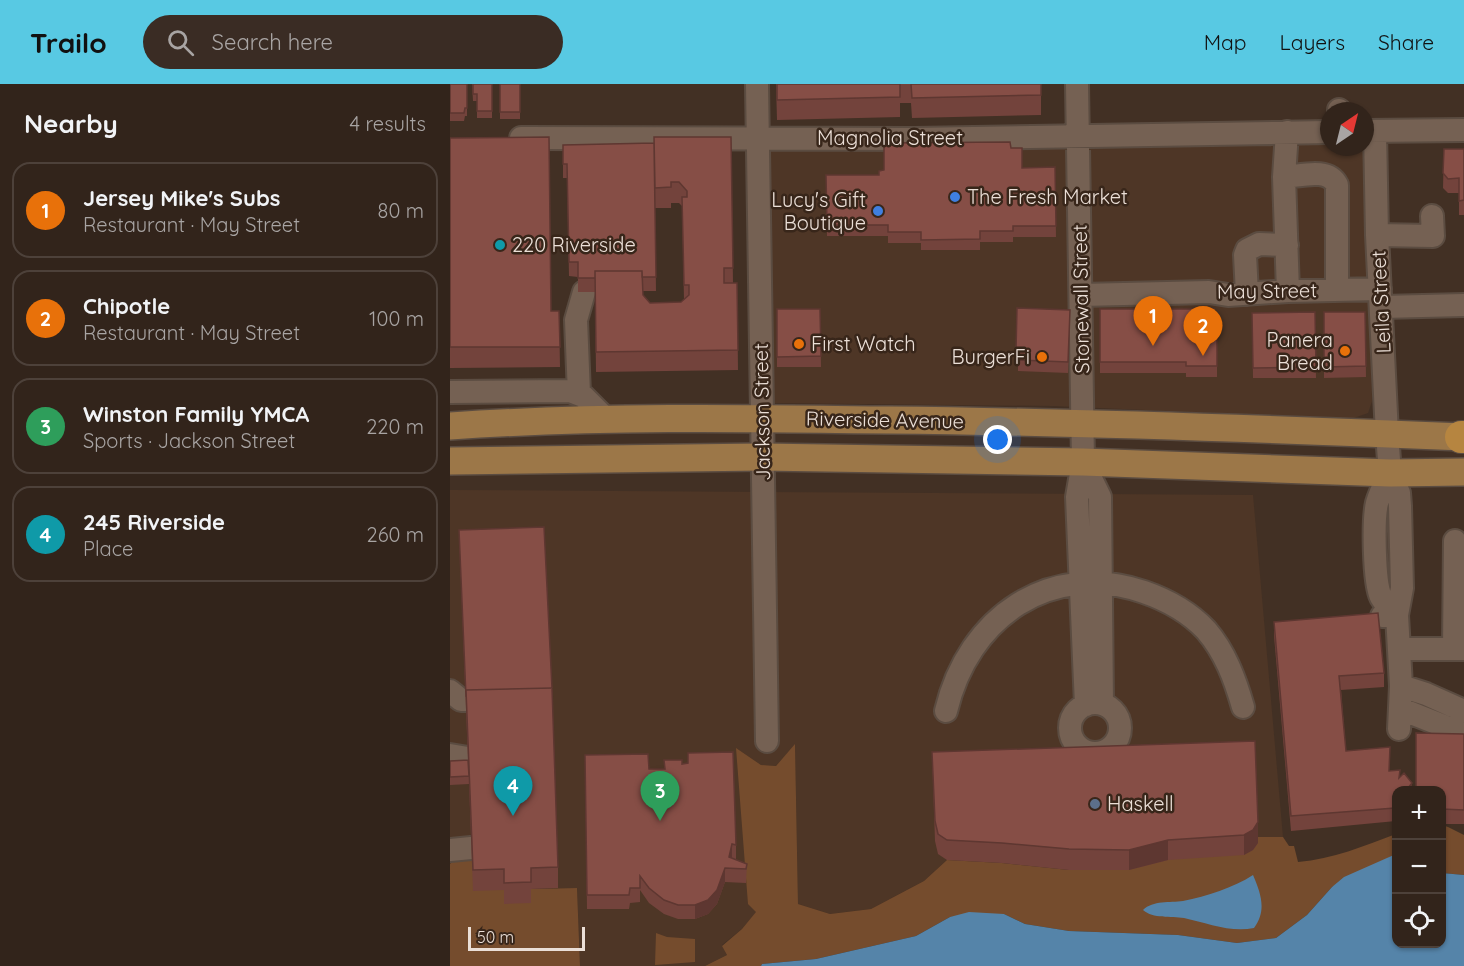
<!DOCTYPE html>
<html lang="en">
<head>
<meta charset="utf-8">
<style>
  body { margin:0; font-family:Quicksand,sans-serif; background:#3a2c24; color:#f1f3f6 }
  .controls { position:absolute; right:18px; bottom:18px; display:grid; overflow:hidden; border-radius:12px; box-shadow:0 2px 4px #0004 }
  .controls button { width:54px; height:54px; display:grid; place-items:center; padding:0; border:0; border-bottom:2px solid #4d413a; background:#32241b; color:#f1f3f6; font:30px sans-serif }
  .compass { position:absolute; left:870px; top:18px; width:54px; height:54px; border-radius:50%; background:#32241b; box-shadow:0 2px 4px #0004; rotate:35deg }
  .scale { position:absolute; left:18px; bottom:15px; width:117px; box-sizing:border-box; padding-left:6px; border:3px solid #ebdfd7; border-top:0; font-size:16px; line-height:21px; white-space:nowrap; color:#ebdfd7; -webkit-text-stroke:4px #38261a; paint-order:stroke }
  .you { position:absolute; left:548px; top:356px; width:21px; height:21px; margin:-15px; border:4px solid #fff; border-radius:50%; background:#1a73e8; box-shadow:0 0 0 9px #1a73e833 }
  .badge { display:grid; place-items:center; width:39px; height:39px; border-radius:50%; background:#58c9e3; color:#fff; font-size:20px; font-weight:700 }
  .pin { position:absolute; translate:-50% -50px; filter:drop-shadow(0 2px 3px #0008) }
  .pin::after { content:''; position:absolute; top:32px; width:21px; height:18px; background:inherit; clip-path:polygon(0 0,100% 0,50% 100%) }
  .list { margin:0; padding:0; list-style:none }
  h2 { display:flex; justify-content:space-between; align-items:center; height:78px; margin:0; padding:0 24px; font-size:26px }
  h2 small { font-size:20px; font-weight:400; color:#a8a4a3 }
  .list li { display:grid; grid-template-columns:39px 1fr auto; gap:18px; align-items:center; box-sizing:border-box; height:96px; margin:0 12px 12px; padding:0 12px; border:2px solid #4d413a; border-radius:18px }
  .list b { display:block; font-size:22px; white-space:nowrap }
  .list p { margin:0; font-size:20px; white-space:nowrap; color:#a8a4a3 }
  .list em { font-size:20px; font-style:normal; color:#a8a4a3 }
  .icon { flex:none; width:33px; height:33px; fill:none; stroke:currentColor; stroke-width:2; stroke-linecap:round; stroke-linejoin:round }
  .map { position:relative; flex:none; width:1014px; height:882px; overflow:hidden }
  header { display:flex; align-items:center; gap:36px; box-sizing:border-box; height:84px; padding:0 30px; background:#58c9e3; color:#111 }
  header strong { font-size:28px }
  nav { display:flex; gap:33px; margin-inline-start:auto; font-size:21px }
  .search { width:420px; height:54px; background:#3a2c24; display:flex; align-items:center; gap:15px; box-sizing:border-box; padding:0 21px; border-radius:33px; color:#a8a4a3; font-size:22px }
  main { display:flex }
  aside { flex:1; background:#32241b }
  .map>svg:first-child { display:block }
  .built { fill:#4e3626 }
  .green { fill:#754c2d }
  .water { fill:#5584a9 }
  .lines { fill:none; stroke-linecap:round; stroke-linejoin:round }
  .minor-casing { stroke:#5b4c41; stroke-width:26 }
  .major-casing { stroke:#5b4c41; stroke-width:30 }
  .highway-casing { stroke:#5b4c41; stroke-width:34 }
  .minor { stroke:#756153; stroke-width:22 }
  .major { stroke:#9c7748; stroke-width:27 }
  .highway { stroke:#b68540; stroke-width:32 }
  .wall { fill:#73433c; fill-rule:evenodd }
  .shaded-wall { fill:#5e3731 }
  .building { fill:#864e46; stroke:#5e3731; stroke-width:1.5 }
  .shop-dot { fill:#3f7fe0; stroke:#38261a; stroke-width:2 }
  .culture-dot { fill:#0f9aa8; stroke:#38261a; stroke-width:2 }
  .food-dot { fill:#e8710a; stroke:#38261a; stroke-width:2 }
  .service-dot { fill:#5c6f8a; stroke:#38261a; stroke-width:2 }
  .labels { text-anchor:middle; stroke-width:5; stroke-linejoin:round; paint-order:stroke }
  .street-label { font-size:20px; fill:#ebdfd7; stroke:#38261a }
  .poi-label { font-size:20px; fill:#ebdfd7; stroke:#38261a; text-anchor:start }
</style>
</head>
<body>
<header>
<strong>Trailo</strong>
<div class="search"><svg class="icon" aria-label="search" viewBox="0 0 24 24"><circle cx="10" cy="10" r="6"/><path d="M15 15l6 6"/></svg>Search here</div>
<nav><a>Map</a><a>Layers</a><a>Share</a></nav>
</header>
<main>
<aside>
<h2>Nearby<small>4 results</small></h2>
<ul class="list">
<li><span class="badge" style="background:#e8710a">1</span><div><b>Jersey Mike's Subs</b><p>Restaurant · May Street</p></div><em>80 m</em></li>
<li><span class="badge" style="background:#e8710a">2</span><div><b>Chipotle</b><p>Restaurant · May Street</p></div><em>100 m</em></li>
<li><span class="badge" style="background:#2e9e5b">3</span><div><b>Winston Family YMCA</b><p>Sports · Jackson Street</p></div><em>220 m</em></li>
<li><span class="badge" style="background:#0f9aa8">4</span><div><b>245 Riverside</b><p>Place</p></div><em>260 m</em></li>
</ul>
</aside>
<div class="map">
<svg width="1014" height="882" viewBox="0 0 1014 882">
  <rect width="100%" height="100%" fill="#423024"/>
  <path class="built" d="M 879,39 L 879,63 L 915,63 L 919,39 L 922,317 L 918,329 L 901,335 L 603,322 L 319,319 L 313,47 Z
    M 0,406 L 803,411 L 833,753 L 808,753 L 619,786 L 552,779 L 497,776 L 474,797 L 421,825 L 380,830 L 348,820 L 345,661 L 326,682 L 311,681 L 287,665 L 307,828 L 292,845 L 272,861 L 277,871 L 255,882 L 130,882 L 127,804 L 81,805 L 81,819 L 54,820 L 23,807 L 2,778 L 0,780 Z"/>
  <path class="green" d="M 345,660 L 348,820 L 380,830 L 421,825 L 474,797 L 497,776 L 552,779 L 619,786 L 807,753 L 833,753 L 839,762 L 844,762 L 848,778 C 883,775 914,762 946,750 L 946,770 L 882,803 L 857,831 L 826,854 L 787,859 L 728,851 L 619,847 L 575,840 L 554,830 L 500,833 L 466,852 L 366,875 L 312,880 L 311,882 L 255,882 L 277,871 L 272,862 L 292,845 L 306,828 L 298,820 L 286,664 L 311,681 L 326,682 Z
    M 992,741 L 998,743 L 1014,751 L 1014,791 L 992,789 Z
    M 22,776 L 54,806 L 55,820 L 81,805 L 127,804 L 130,882 L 0,882 L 0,780 L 2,778 Z
    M 206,849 L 217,853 L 245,855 L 245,878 L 205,881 Z"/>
  <path class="water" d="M 946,770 L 946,860 L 992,860 L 992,789 L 1014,791 L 1014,882 L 311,882 L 312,880 L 366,875 L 466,852 L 500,833 L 519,828 L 554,830 L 575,840 L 619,847 L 728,851 L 787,859 L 826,854 L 857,831 L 882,803 L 894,793 Z
    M 803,791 C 811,810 817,826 804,844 C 781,849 757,839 734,834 C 721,832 703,835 693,826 C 703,816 720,819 733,817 C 757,812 783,804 803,791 Z"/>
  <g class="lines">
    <defs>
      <path id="minor" d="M 307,0 L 317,657
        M 627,0 L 633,378 L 627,413 L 636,621
        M 889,27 L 889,26
        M 915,47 L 1014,46
        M 925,47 L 927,151 L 937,350 L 940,389 L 949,409 L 950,422 L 952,504 L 947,531 C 941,526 935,520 931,513 C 924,499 923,436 927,419 C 930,408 935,399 940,389
        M 837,48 L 834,93 L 838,207
        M 71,54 L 464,55 L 879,48
        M 834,93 C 851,92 878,83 887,101 L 887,206
        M 927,151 L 983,152 L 982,132
        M 797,210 L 795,171 L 797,166 L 809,160 L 837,161
        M 631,211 L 759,208 L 778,211 L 838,207 L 930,205
        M 932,223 L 1014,221
        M 0,308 L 120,307 L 133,312 L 156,335
        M 129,310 L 126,236 L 134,208
        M 633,378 L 650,413 L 652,620
        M 932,532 L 947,531 L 951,602 L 949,645
        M 950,565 L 1014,565
        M 1004,565 L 1005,457
        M 951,602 L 976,610 L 1014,627
        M 0,607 L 11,616 L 16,616
        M620 644a25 25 0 1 1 50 0a25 25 0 1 1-50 0Z
        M 951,625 L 1014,650
        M 496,627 C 518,533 600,476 694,508 C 717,516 739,528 756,546 C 775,568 785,595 793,623
        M 0,671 L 18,674
        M 0,766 L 21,764"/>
      <path id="major" d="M 0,342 C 146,332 292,334 438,336 C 630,338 822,345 1014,353
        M 0,377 L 312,373 L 633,378 L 940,389 L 1014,388"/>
      <path id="highway" d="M 1011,353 L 1014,353"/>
    </defs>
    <use href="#minor" class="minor-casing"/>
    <use href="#major" class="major-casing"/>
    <use href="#highway" class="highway-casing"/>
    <use href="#minor" class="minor"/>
    <use href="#major" class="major"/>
    <use href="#highway" class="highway"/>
  </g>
  <path class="wall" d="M 0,0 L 17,0 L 17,32 L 15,32 L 14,37 L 0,37 Z
    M 22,0 L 42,0 L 42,34 L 27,34 L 27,17 L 23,17 Z
    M 50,0 L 70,0 L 70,35 L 50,35 Z
    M 326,0 L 591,0 L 591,31 L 462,34 L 461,19 L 450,19 L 450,33 L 327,36 Z
    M 281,53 L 283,199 L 287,199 L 288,286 L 146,288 L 145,208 L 128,208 L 128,193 L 119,192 L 117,94 L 113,94 L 113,61 L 204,59 ZM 221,119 L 229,119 L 232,122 L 234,216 L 231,218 L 200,219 L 193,211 L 193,207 L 206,207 L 205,124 L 221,124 Z
    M 0,54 L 101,227 L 109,227 L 110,283 L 0,284 Z
    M 561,64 L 572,84 L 605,83 L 606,153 L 563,153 L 563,158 L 530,158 L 530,166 L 471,166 L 471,159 L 438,159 L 438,152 L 377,152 L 376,91 L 429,91 L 434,86 Z
    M 994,65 L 1014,65 L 1014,131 L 1009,131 L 1009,109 L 998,109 L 993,104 Z
    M 327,225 L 370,225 L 371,283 L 327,283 Z
    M 650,225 L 767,236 L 767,293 L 736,293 L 736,289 L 650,289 Z
    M 620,226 L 618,289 L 568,287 L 568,277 L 566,277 L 566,266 Z
    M 865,228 L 866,294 L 803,294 L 802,229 Z
    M 874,228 L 915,228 L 916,293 L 874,294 Z
    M 9,446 L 108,783 L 108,804 L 81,805 L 81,819 L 54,820 L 54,806 L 23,807 L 19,698 L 19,700 L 0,701 L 0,677 L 18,676 Z
    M 824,538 L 934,589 L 934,603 L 891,606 L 896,667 L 940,687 L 950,694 L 962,706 L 946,706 L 946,737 L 841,747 L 824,552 Z
    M 1014,650 L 1014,740 L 992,740 L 992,706 Z
    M 805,657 L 808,759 L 803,766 L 794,771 L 718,776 L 679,786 L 619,786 L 552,779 L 497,776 L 488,770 L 485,757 L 482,668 Z
    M 135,671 L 199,685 L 214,685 L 214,676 L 232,680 L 286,761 L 286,775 L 284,775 L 297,780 L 296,799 L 275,798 L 267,820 L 258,830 L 245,835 L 228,835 L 214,830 L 199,819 L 190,806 L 190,818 L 180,819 L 179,825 L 137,825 Z"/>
  <path class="shaded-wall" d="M 962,699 L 962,706 L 958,706 L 958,704 Z
    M 946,723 L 946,737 L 945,738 L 945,724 Z
    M 808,738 L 808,759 L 803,766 L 794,771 L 794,751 Z
    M 718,756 L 718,776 L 679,786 L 679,766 Z
    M 282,760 L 282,775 L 279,773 Z
    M 275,784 L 275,798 L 267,820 L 258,830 L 245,835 L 245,821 Z"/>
  <path class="building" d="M 0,0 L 17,0 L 17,24 L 15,24 L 14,29 L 0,29 Z
    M 23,0 L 42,0 L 42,27 L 27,27 L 27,10 L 23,10 Z
    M 50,0 L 70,0 L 70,28 L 50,28 Z
    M 327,0 L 450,0 L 450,13 L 327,16 Z
    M 461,0 L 591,0 L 591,11 L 462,14 Z
    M 99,53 L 101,227 L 109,227 L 110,263 L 0,263 L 0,54 Z
    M 204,53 L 281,53 L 283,184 L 274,184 L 274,199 L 287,199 L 288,266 L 146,268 L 145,187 L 192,187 L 193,211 L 200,219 L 231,218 L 239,211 L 239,201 L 234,201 L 232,113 L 237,113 L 237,107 L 229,98 L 221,98 L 221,103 L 205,104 Z
    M 560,58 L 561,64 L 572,64 L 572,84 L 605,83 L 606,142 L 563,142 L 563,147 L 530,147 L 530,155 L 471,156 L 471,148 L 438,148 L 438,141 L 377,141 L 376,91 L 429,91 L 429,87 L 434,86 L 434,59 Z
    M 204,59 L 206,193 L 192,193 L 192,187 L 145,187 L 145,194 L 128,194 L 128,178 L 119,178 L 117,80 L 113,80 L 113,61 Z
    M 994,65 L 1014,65 L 1014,116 L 1009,117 L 1009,94 L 998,95 L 993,89 Z
    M 567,224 L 620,226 L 618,278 L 568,276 L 568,266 L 566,266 Z
    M 327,225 L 370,225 L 371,272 L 327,273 Z
    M 650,225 L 764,225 L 764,236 L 767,236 L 767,282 L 736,282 L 736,278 L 650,278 Z
    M 865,228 L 866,283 L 803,284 L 802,229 Z
    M 874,228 L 915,228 L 916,282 L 874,283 Z
    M 94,443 L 102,604 L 16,606 L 16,613 L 9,446 Z
    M 928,529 L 934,589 L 889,592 L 896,667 L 940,663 L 939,687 L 950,686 L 949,694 L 954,689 L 962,699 L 958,704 L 960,706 L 946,706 L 946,723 L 945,724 L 841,732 L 824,538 Z
    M 102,604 L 108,783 L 81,784 L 81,798 L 54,799 L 54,785 L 23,786 L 16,606 Z
    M 966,649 L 1014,650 L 1014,726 L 992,725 L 992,706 L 966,706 Z
    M 805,657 L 808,738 L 803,746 L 794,751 L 718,756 L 679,766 L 619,765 L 552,759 L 497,756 L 488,750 L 485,737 L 482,668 Z
    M 283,668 L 286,761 L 282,760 L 279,773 L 297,780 L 296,785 L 275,784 L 267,806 L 258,816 L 245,821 L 228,821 L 214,816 L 199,804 L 190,792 L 190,804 L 180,804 L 179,811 L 137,811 L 135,671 L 198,670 L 199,685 L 215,685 L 214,676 L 232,676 L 232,680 L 238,679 L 238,669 Z
    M 18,676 L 19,692 L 0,693 L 0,677 Z"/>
  <g class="shop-dot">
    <circle cx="505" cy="113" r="6"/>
    <circle cx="428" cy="127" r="6"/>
  </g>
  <circle class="culture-dot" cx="50" cy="161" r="6"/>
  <g class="food-dot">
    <circle cx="349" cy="260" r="6"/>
    <circle cx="895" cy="267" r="6"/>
    <circle cx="592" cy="273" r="6"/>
  </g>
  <circle class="service-dot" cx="645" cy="720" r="6"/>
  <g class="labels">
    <g class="street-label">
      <text x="440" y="61">Magnolia Street</text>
      <text transform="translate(817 207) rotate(-1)" y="7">May Street</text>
      <text transform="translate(631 215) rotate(-91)" y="7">Stonewall Street</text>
      <text transform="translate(931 218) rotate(-93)" y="7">Leila Street</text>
      <text transform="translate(312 328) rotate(-91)" y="7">Jackson Street</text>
      <text transform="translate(435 336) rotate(1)" y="7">Riverside Avenue</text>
    </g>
    <g class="poi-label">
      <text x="517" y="120">The Fresh Market</text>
      <text x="416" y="123" text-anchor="end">Lucy's Gift<tspan x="416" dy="23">Boutique</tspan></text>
      <text x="62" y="168">220 Riverside</text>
      <text x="883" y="263" text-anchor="end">Panera<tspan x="883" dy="23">Bread</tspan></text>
      <text x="361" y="267">First Watch</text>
      <text x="580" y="280" text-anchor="end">BurgerFi</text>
      <text x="657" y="727">Haskell</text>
    </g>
  </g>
</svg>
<div class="controls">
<button>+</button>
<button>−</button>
<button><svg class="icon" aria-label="locate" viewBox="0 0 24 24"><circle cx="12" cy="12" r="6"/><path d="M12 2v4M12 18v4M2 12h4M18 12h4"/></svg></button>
</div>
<svg class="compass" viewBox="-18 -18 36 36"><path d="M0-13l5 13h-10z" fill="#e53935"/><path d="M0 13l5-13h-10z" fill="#a8a4a3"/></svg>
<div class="scale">50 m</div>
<div class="you"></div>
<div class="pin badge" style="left:703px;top:262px;background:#e8710a">1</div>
<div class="pin badge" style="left:753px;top:272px;background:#e8710a">2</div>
<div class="pin badge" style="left:210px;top:737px;background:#2e9e5b">3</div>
<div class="pin badge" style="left:63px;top:732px;background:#0f9aa8">4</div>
</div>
</main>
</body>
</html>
